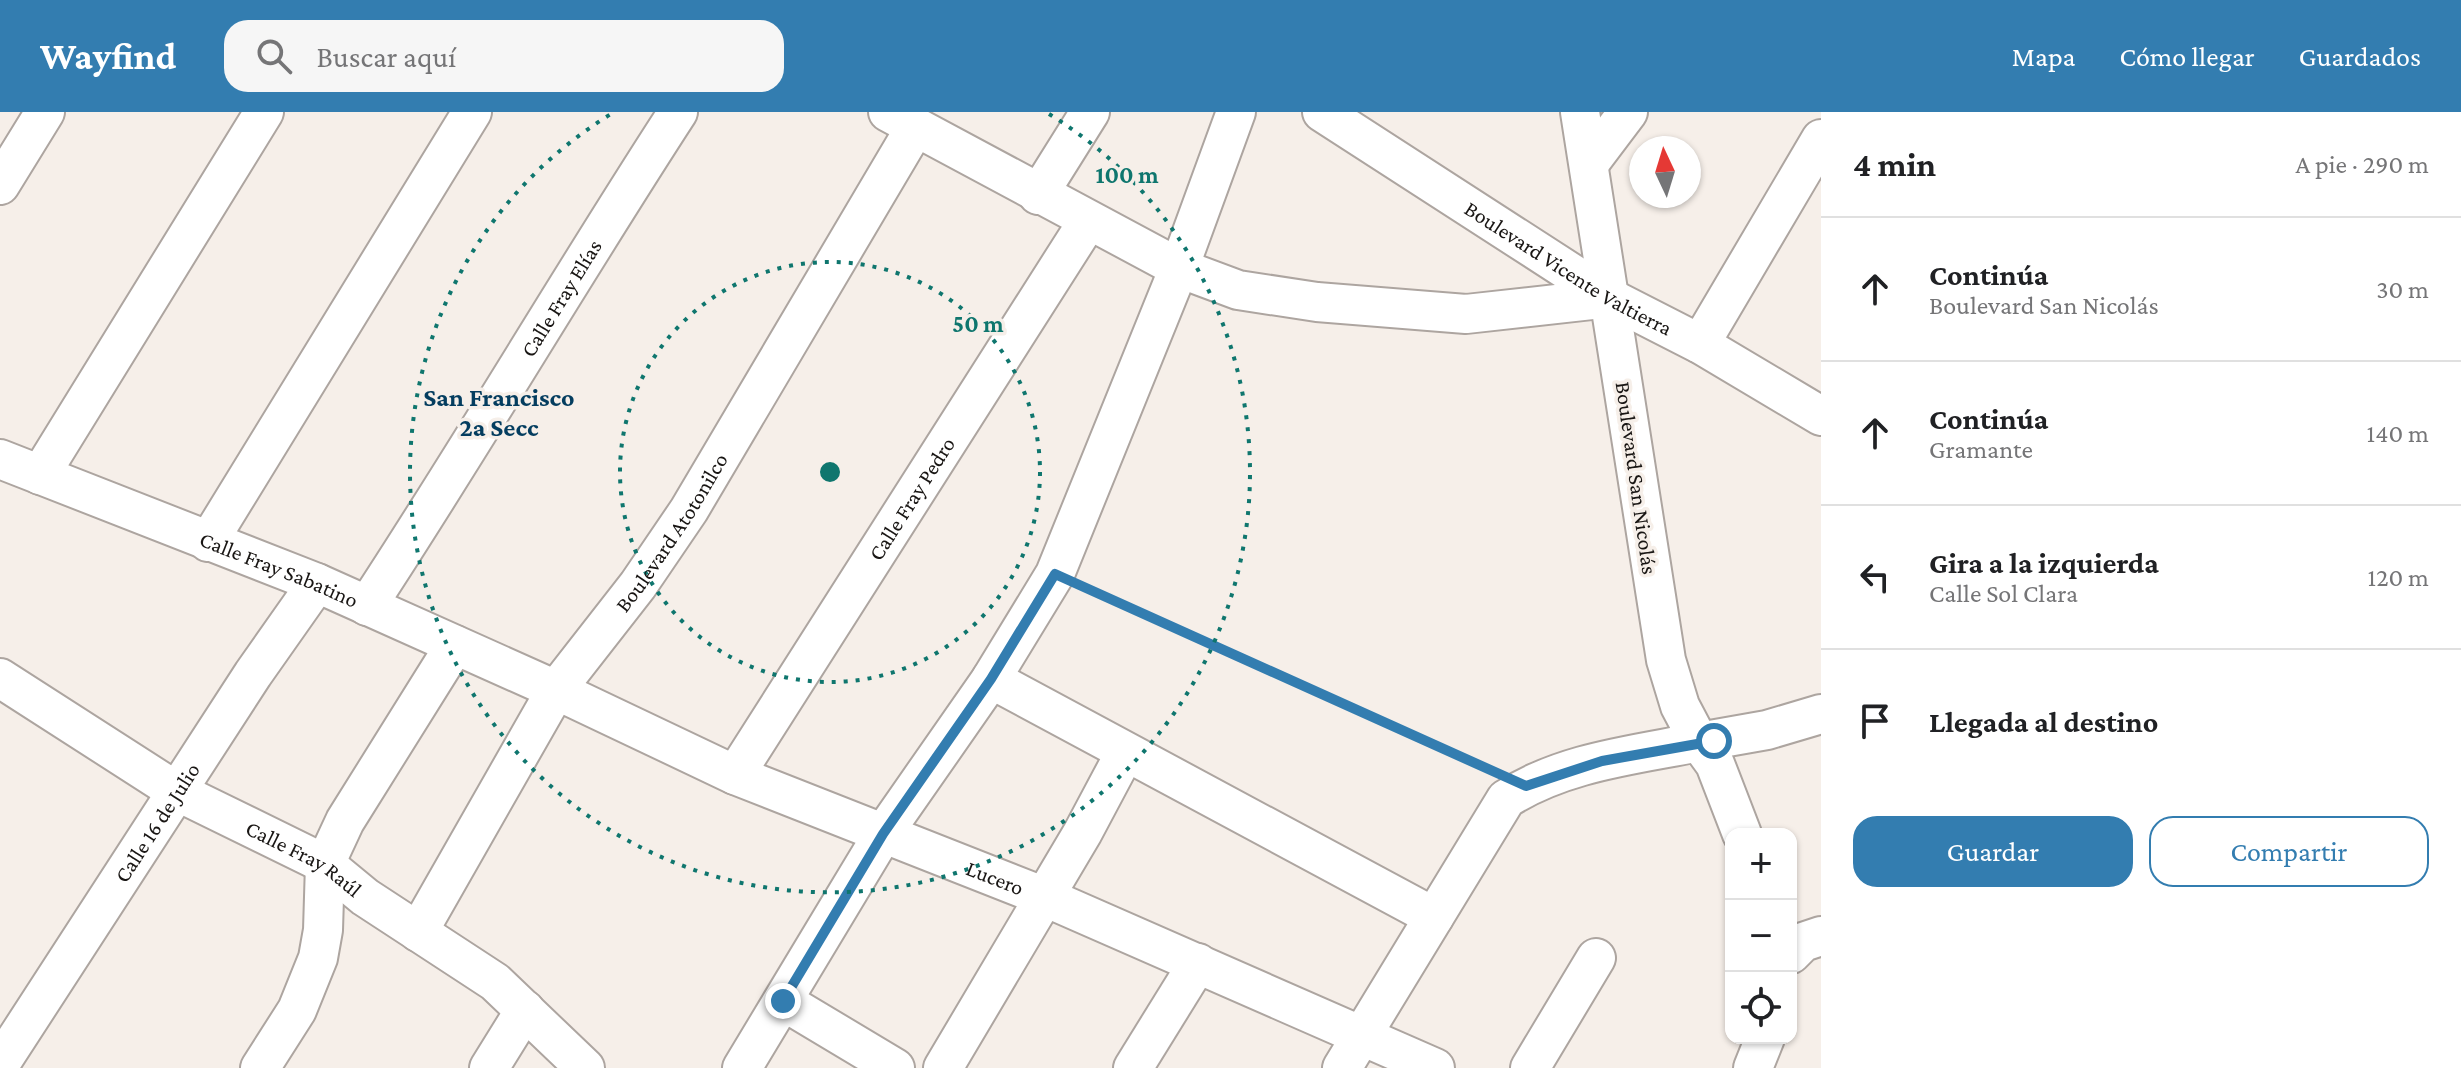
<!DOCTYPE html>
<html lang="es">
<head>
<meta charset="utf-8">
<style>
  body { margin:0; font-family:"Crimson Pro",serif; background:#f6f6f6; color:#202124 }
  .controls { position:absolute; right:24px; bottom:24px; display:grid; overflow:hidden; border-radius:16px; box-shadow:0 2px 6px #0004 }
  .controls button { width:72px; height:72px; display:grid; place-items:center; padding:0; border:0; border-bottom:2px solid #e0e0e0; background:#fff; color:#202124; font:40px sans-serif }
  .compass { position:absolute; left:1629px; top:24px; width:72px; height:72px; border-radius:50%; background:#fff; box-shadow:0 2px 6px #0004; rotate:356deg }
  .stop { position:absolute; width:24px; height:24px; margin:-18px; border:6px solid #337db0; border-radius:50%; background:#fff }
  .stop.end { background:#337db0; border-color:#fff; box-shadow:0 2px 8px #0008 }
  .list { margin:0; padding:0; list-style:none }
  h2 { display:flex; justify-content:space-between; align-items:center; height:104px; margin:0; padding:0 32px; font-size:34px }
  h2 small { font-size:26px; font-weight:400; color:#757577 }
  .list li { display:grid; grid-template-columns:52px 1fr auto; gap:24px; align-items:center; box-sizing:border-box; height:144px; padding:0 32px; border-top:2px solid #e0e0e0 }
  .list b { display:block; font-size:30px; white-space:nowrap }
  .list p { margin:0; font-size:26px; white-space:nowrap; color:#757577 }
  .list em { font-size:26px; font-style:normal; color:#757577 }
  .actions { display:flex; gap:16px; padding:24px 32px }
  .actions a { flex:1; padding:18px 0; border:2px solid #337db0; border-radius:24px; text-align:center; font-size:28px; color:#337db0 }
  .actions .main { background:#337db0; color:#fff }
  .icon { flex:none; width:44px; height:44px; fill:none; stroke:currentColor; stroke-width:2; stroke-linecap:round; stroke-linejoin:round }
  .map { position:relative; flex:none; width:1821px; height:956px; overflow:hidden }
  header { display:flex; align-items:center; gap:48px; box-sizing:border-box; height:112px; padding:0 40px; background:#337db0; color:#fff }
  header strong { font-size:38px }
  nav { display:flex; gap:44px; margin-inline-start:auto; font-size:28px }
  .search { width:560px; height:72px; background:#f6f6f6; display:flex; align-items:center; gap:20px; box-sizing:border-box; padding:0 28px; border-radius:24px; color:#757577; font-size:30px }
  main { display:flex }
  aside { flex:1; background:#fff }
  .map>svg:first-child { display:block }
  .lines { fill:none; stroke-linecap:round; stroke-linejoin:round }
  .minor-casing { stroke:#ada5a0; stroke-width:42 }
  .path { stroke:#847f7b; stroke-width:5; stroke-dasharray:6 4; stroke-linecap:butt }
  .minor { stroke:#fff; stroke-width:38 }
  .route { stroke:#337db0; stroke-width:10 }
  .ring { fill:none; stroke:#0f766e; stroke-width:4; stroke-dasharray:4 8 }
  .labels { text-anchor:middle; stroke-width:7; stroke-linejoin:round; paint-order:stroke }
  .street-label { font-size:22px; fill:#191614; stroke:#f6efe9 }
  .quarter-label { font-size:26px; font-weight:bold; fill:#043d5f; stroke:#f6efe9 }
  .centre { fill:#0f766e; stroke:#f6efe9; stroke-width:4 }
  .ring-label { font-size:24px; text-anchor:middle; font-weight:bold; fill:#0f766e; stroke:#f6efe9; stroke-width:7; stroke-linejoin:round; paint-order:stroke }
</style>
</head>
<body>
<header>
<strong>Wayfind</strong>
<div class="search"><svg class="icon" aria-label="search" viewBox="0 0 24 24"><circle cx="10" cy="10" r="6"/><path d="M15 15l6 6"/></svg>Buscar aquí</div>
<nav><a>Mapa</a><a>Cómo llegar</a><a>Guardados</a></nav>
</header>
<main>
<div class="map">
<svg width="1821" height="956" viewBox="0 0 1821 956">
  <rect width="100%" height="100%" fill="#f6efe9"/>
  <g class="lines">
    <defs>
      <g id="minor">
        <path d="M 888,0 L 1179,156 L 1238,178 L 1317,190 L 1466,202 L 1610,186"/>
        <path id="s1" d="M 1322,0 L 1610,186 L 1700,232 L 1821,304"/>
        <path d="M 1591,49 L 1628,0"/>
        <path d="M 0,73 L 45,0"/>
        <path d="M 1038,83 L 1090,0"/>
        <path d="M 1700,232 L 1821,27"/>
        <path id="s2" d="M 0,347 L 317,471 L 556,578 L 735,663 L 1045,785 L 1435,956"/>
        <path d="M 40,363 L 264,0"/>
        <path d="M 208,430 L 472,0"/>
        <path id="s3" d="M 367,494 C 474,331 572,163 678,0"/>
        <path id="s4" d="M 0,566 L 176,679 L 325,752 L 365,785 L 495,870 L 585,956"/>
        <path d="M 991,567 L 1434,805"/>
        <path d="M 1699,630 L 1767,618 L 1821,602"/>
        <path d="M 1699,630 L 1715,652 L 1742,722"/>
        <path id="s5" d="M 735,663 L 1088,109"/>
        <path id="s6" d="M 418,820 L 556,578 L 638,473 L 689,398 L 915,16"/>
        <path d="M 1791,842 L 1803,830 L 1821,824"/>
        <path d="M 783,889 L 895,956"/>
        <path id="s7" d="M 0,952 L 253,562 L 317,471"/>
        <path d="M 260,956 L 297,898 L 318,846 L 323,818 L 325,752 L 345,709 L 455,533"/>
        <path d="M 489,956 L 525,898"/>
        <path d="M 742,956 L 883,722 L 991,567 L 1055,462 L 1179,156 L 1236,0"/>
        <path d="M 943,956 L 1083,720 L 1125,641"/>
        <path d="M 1133,956 L 1198,851"/>
        <path d="M 1342,956 L 1506,687 C 1563,650 1634,643 1699,630 L 1680,594 L 1666,548 L 1580,0"/>
        <path d="M 1530,956 L 1596,846"/>
        <path d="M 1753,956 L 1765,926"/>
      </g>
    </defs>
    <use href="#minor" class="minor-casing"/>
    <path class="path" d="M 1082,474 L 1493,659"/>
    <use href="#minor" class="minor"/>
  </g>
  <g class="lines">
    <path class="route" d="M 783,889 L 883,722 L 991,567 L 1055,462 L 1526,674 L 1602,649 L 1714,629"/>
  </g>
  <g class="ring">
    <circle cx="830" cy="360" r="210"/>
    <path d="M1049 2A420 420 0 1 1 611 2"/>
  </g>
  <g class="labels">
    <g class="street-label">
      <text dy="8" stroke="none"><textPath href="#s1" startOffset="292">Boulevard Vicente Valtierra</textPath></text>
      <text dy="8" stroke="none"><textPath href="#s3" startOffset="364">Calle Fray Elías</textPath></text>
      <text transform="translate(1637 366) rotate(82)" y="8">Boulevard San Nicolás</text>
      <text dy="8" stroke="none"><textPath href="#s5" startOffset="328">Calle Fray Pedro</textPath></text>
      <text dy="8" stroke="none"><textPath href="#s6" startOffset="474">Boulevard Atotonilco</textPath></text>
      <text dy="8" stroke="none"><textPath href="#s2" startOffset="300">Calle Fray Sabatino</textPath></text>
      <text dy="8" stroke="none"><textPath href="#s7" startOffset="288">Calle 16 de Julio</textPath></text>
      <text dy="8" stroke="none"><textPath href="#s4" startOffset="354">Calle Fray Raúl</textPath></text>
      <text dy="8" stroke="none"><textPath href="#s2" startOffset="1080">Lucero</textPath></text>
    </g>
    <g class="quarter-label">
      <text x="499" y="294">San Francisco<tspan x="499" dy="30">2a Secc</tspan></text>
    </g>
  </g>
  <circle cx="830" cy="360" r="12" class="centre"/>
  <g class="ring-label">
    <text x="1127" y="71">100 m</text>
    <text x="978" y="220">50 m</text>
  </g>
</svg>
<div class="controls">
<button>+</button>
<button>−</button>
<button><svg class="icon" aria-label="locate" viewBox="0 0 24 24"><circle cx="12" cy="12" r="6"/><path d="M12 2v4M12 18v4M2 12h4M18 12h4"/></svg></button>
</div>
<svg class="compass" viewBox="-18 -18 36 36"><path d="M0-13l5 13h-10z" fill="#e53935"/><path d="M0 13l5-13h-10z" fill="#757577"/></svg>
<div class="stop" style="left:1714px;top:629px"></div>
<div class="stop end" style="left:783px;top:889px"></div>
</div>
<aside>
<h2>4 min<small>A pie · 290 m</small></h2>
<ul class="list">
<li><svg class="icon" aria-label="ahead" viewBox="0 0 24 24"><path d="M12 20V5M6 11l6-6 6 6"/></svg><div><b>Continúa</b><p>Boulevard San Nicolás</p></div><em>30 m</em></li>
<li><svg class="icon" aria-label="ahead" viewBox="0 0 24 24"><path d="M12 20V5M6 11l6-6 6 6"/></svg><div><b>Continúa</b><p>Gramante</p></div><em>140 m</em></li>
<li><svg class="icon" aria-label="left" viewBox="0 0 24 24"><path d="M17 20v-9H6M10 6l-5 5 5 5"/></svg><div><b>Gira a la izquierda</b><p>Calle Sol Clara</p></div><em>120 m</em></li>
<li><svg class="icon" aria-label="arrive" viewBox="0 0 24 24"><path d="M6 21V4h12l-3 4 3 4H6"/></svg><div><b>Llegada al destino</b></div></li>
</ul>
<div class="actions"><a class="main">Guardar</a><a>Compartir</a></div>
</aside>
</main>
</body>
</html>
